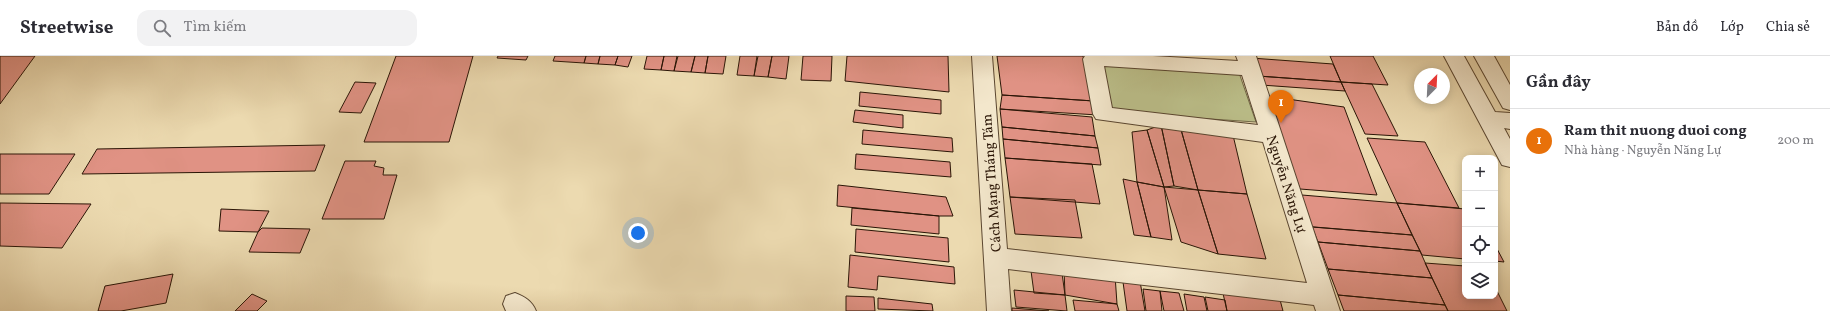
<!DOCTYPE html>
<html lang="vi">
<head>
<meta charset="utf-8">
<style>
  body { margin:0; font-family:Vollkorn,serif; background:#f2f2f3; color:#2b2b33 }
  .controls { position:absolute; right:12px; bottom:12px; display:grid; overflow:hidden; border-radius:8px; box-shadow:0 2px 10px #0003 }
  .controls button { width:36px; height:36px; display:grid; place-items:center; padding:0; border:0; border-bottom:1px solid #e1e1e2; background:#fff; color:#2b2b33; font:20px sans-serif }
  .compass { position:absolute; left:1414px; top:12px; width:36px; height:36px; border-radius:50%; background:#fff; box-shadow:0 2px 10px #0003; rotate:24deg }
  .you { position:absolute; left:638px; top:177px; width:14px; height:14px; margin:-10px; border:3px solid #fff; border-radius:50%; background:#1a73e8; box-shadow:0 0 0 6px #1a73e833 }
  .badge { display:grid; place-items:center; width:26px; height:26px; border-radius:50%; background:#0b8043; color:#fff; font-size:13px; font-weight:700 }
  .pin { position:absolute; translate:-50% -33px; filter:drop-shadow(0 1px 2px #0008) }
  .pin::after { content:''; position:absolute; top:21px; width:14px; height:12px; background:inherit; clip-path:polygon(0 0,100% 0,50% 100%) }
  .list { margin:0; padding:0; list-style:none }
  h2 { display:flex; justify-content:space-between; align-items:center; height:52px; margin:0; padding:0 16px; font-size:17px }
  h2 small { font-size:13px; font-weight:400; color:#7c7c81 }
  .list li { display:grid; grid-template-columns:26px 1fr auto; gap:12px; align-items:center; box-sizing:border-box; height:64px; padding:0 16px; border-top:1px solid #e1e1e2 }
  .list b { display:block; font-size:15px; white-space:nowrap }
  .list p { margin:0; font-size:13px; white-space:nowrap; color:#7c7c81 }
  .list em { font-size:13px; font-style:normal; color:#7c7c81 }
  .icon { flex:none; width:22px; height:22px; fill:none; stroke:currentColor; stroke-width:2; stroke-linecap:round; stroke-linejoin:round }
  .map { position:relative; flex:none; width:1510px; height:255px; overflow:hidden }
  header { display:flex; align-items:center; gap:24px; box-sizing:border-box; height:56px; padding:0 20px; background:#fff; border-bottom:1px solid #e1e1e2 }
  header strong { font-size:19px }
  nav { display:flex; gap:22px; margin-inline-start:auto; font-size:14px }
  .search { width:280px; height:36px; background:#f2f2f3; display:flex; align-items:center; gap:10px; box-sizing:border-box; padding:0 14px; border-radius:12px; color:#7c7c81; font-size:15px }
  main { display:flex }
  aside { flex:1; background:#fff }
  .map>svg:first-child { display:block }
  .green { fill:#bbbe89; stroke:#726a48 }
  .building { fill:#e09284; stroke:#2a1506 }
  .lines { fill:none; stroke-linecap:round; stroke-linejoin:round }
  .minor-casing { stroke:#5a4630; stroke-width:2 }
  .tertiary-casing { stroke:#5a4630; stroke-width:2 }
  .minor { fill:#f3e7cc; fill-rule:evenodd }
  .tertiary { fill:#f3e7cc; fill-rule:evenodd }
  .labels { text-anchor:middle; stroke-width:3.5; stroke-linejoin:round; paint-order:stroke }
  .street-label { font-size:14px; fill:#2a1506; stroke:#f3e7cc }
</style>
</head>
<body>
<header>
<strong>Streetwise</strong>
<div class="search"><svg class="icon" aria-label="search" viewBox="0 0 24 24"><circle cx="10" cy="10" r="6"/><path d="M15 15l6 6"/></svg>Tìm kiếm</div>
<nav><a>Bản đồ</a><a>Lớp</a><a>Chia sẻ</a></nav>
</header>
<main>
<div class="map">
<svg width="1510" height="255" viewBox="0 0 1510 255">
  <rect width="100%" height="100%" fill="#ecdab0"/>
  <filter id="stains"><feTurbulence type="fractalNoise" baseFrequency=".005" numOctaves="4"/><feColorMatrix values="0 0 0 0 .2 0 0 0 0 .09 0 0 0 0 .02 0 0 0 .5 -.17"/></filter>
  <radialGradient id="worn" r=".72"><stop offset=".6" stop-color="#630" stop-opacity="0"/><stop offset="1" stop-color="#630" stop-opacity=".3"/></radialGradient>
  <path class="green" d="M 1095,0 L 1236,8 L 1256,66 L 1105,56 Z"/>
  <path class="building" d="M 0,0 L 35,0 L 0,48 Z
    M 396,0 L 473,0 L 449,86 L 364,86 Z
    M 498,0 L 528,0 L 526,4 L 497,2 Z
    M 555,0 L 586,0 L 584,7 L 553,5 Z
    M 586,0 L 600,0 L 598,8 L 584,7 Z
    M 600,0 L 618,0 L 615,9 L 598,8 Z
    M 618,0 L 632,0 L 628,11 L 615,9 Z
    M 647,0 L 664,0 L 661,14 L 644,13 Z
    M 664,0 L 677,0 L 674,15 L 661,14 Z
    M 678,0 L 695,0 L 691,16 L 674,15 Z
    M 695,0 L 708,0 L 705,17 L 691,16 Z
    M 708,0 L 726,0 L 723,18 L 705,17 Z
    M 740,0 L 757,0 L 754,20 L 737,19 Z
    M 758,0 L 772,0 L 768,21 L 754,20 Z
    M 772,0 L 789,0 L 786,23 L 768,21 Z
    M 803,0 L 832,0 L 831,25 L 801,24 Z
    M 847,0 L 948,0 L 949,36 L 845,25 Z
    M 997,0 L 1083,0 L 1094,45 L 1002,39 Z
    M 1330,0 L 1373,0 L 1388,29 L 1341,26 Z
    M 1251,2 L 1333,8 L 1341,26 L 1258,20 Z
    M 1258,20 L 1341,26 L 1345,35 L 1261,29 Z
    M 355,26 L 376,27 L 361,57 L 339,56 Z
    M 1341,26 L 1372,28 L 1398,80 L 1365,78 Z
    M 860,36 L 941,44 L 941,58 L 859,50 Z
    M 1002,39 L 1094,45 L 1098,59 L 1000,53 Z
    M 1266,40 L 1344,51 L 1377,139 L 1300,133 Z
    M 1000,53 L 1092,61 L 1095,80 L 1002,71 Z
    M 855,54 L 903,59 L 903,72 L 853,66 Z
    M 1161,69 L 1180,70 L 1198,134 L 1174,130 Z
    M 1161,69 L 1174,130 L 1164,131 L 1147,74 Z
    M 1180,70 L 1232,75 L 1247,138 L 1198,134 Z
    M 1002,71 L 1095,80 L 1098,92 L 1003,83 Z
    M 863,74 L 952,82 L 953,96 L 862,88 Z
    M 1147,74 L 1164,131 L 1137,126 L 1132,76 Z
    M 1367,82 L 1425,86 L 1459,152 L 1397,147 Z
    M 1003,83 L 1098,92 L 1101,109 L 1005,102 Z
    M 325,89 L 315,115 L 82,118 L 97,93 Z
    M 0,98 L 75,98 L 49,138 L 0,138 Z
    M 856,98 L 950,106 L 951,121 L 855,113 Z
    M 1005,102 L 1092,108 L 1100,148 L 1010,141 Z
    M 345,105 L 376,105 L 374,110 L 384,112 L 383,119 L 397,119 L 384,163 L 322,163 Z
    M 1123,123 L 1137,126 L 1151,181 L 1134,179 Z
    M 1137,126 L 1164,131 L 1172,184 L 1151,181 Z
    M 838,129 L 946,141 L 953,160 L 939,160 L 837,150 Z
    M 1164,131 L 1198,134 L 1218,198 L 1181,186 Z
    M 1198,134 L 1247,138 L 1266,203 L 1218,198 Z
    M 1290,138 L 1397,147 L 1412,179 L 1302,170 Z
    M 1010,141 L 1075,144 L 1082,182 L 1015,178 Z
    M 0,147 L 91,148 L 62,192 L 0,190 Z
    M 1397,147 L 1465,153 L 1465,203 L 1422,199 Z
    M 852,152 L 939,160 L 939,178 L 851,169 Z
    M 221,153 L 269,155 L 258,176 L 219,175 Z
    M 1312,171 L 1412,179 L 1420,195 L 1318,186 Z
    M 262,172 L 310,173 L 300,197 L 249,196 L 258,176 Z
    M 856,173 L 948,182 L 949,206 L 855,196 Z
    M 1318,186 L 1420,195 L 1432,222 L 1328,213 Z
    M 1495,189 L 1504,206 L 1495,205 Z
    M 850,199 L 954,211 L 955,228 L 878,220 L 877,234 L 848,231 Z
    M 1425,207 L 1465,210 L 1465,240 L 1495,240 L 1495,231 L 1507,255 L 1448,255 Z
    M 1064,213 L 1115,219 L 1117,248 L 1065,239 Z
    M 1328,213 L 1432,222 L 1445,249 L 1338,239 Z
    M 1031,215 L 1062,217 L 1065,239 L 1034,237 Z
    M 173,218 L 166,247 L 121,255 L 98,255 L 105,230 Z
    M 1140,225 L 1145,255 L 1127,255 L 1123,226 Z
    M 1143,233 L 1160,235 L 1162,255 L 1146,255 Z
    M 1222,233 L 1279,240 L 1283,255 L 1227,255 Z
    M 1014,234 L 1065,239 L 1067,255 L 1016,251 Z
    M 1160,235 L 1179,237 L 1184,255 L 1164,255 Z
    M 252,238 L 267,245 L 257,255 L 235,255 Z
    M 1184,238 L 1204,241 L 1207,255 L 1187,255 Z
    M 1338,239 L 1445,249 L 1448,255 L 1344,255 Z
    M 846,240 L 874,241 L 875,255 L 846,255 Z
    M 1205,241 L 1225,244 L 1227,255 L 1208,255 Z
    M 878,242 L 932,248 L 933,255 L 878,253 Z
    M 1073,244 L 1117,248 L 1119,255 L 1075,255 Z
    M 1012,252 L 1049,255 L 1012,255 Z"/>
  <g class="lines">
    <defs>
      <path id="minor" d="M 972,0 L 992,0 L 1007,193 L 1307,227 L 1263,86 L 1096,63 L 1093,58 L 1083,3 L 1085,0 L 1153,0 L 1238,5 L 1236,0 L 1256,0 L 1340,255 L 1316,255 L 1314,249 L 1008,213 L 1011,255 L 987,255 ZM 1104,10 L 1242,19 L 1258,69 L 1112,52 Z
        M 515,237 C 525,241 532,245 536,255 L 506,255 L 503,248 L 506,240 Z"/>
      <path id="tertiary" d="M 1444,0 L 1464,0 L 1495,56 L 1510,57 L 1510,73 L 1504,72 L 1510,83 L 1510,111 L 1502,109 Z
        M 1474,0 L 1494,0 L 1510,29 L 1510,54 L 1503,52 Z"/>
    </defs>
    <use href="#minor" class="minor-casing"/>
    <use href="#tertiary" class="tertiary-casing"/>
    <use href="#minor" class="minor"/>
    <use href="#tertiary" class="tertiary"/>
  </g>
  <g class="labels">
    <g class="street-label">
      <text transform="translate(991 127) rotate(-94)" y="5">Cách Mạng Tháng Tám</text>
      <text transform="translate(1287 128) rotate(72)" y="5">Nguyễn Năng Lự</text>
    </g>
  </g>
  <rect width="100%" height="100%" filter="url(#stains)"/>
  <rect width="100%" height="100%" fill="url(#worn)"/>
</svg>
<div class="controls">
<button>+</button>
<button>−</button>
<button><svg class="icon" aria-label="locate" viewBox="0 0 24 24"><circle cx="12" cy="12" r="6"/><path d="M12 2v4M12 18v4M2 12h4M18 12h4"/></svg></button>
<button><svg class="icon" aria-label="layers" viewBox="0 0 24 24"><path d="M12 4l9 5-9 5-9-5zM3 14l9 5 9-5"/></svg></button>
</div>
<svg class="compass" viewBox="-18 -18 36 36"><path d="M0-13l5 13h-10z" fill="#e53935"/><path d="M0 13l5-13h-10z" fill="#7c7c81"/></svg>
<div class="you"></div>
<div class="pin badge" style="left:1281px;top:67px;background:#e8710a">1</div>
</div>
<aside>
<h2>Gần đây<small></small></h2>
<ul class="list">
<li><span class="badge" style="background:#e8710a">1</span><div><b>Ram thit nuong duoi cong</b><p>Nhà hàng · Nguyễn Năng Lự</p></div><em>200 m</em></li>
</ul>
</aside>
</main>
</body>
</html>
